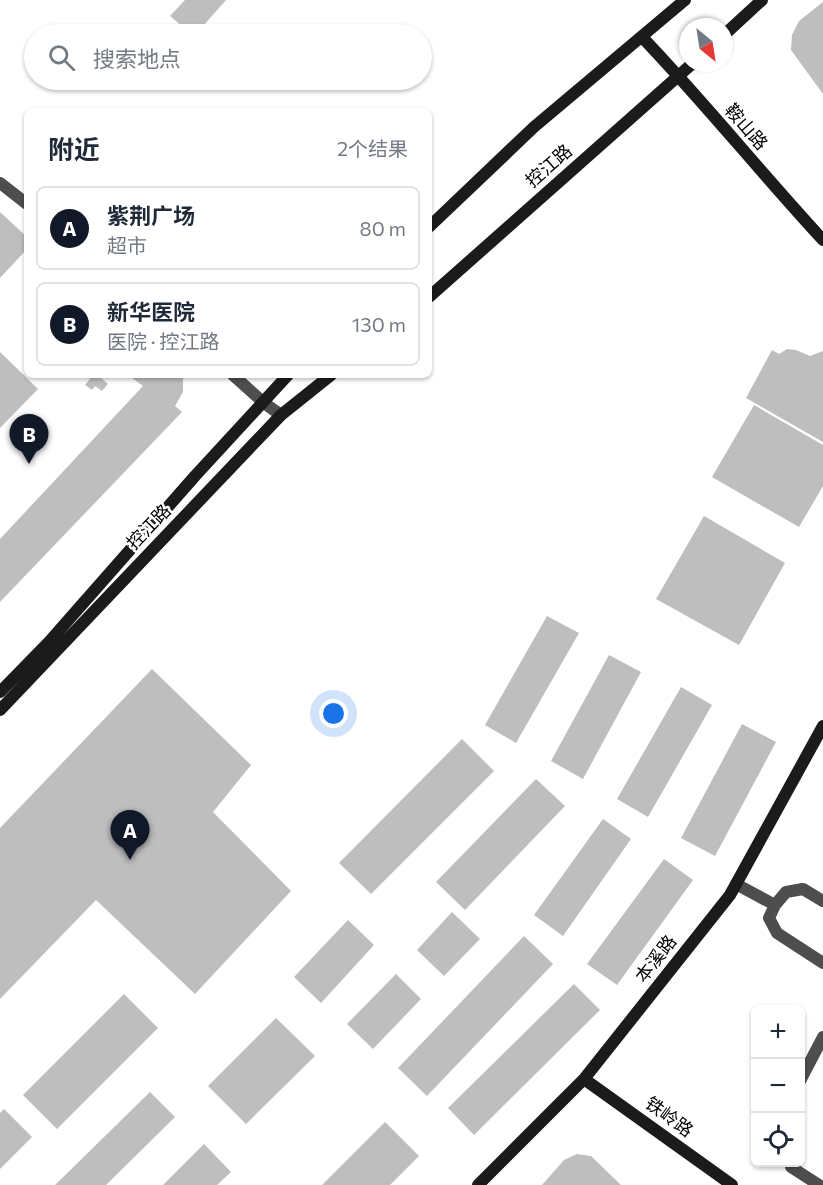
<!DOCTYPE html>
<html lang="zh">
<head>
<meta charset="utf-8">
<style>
  body { margin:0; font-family:Commissioner,"Noto Sans SC",sans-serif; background:#f6f6f7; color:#1f2937 }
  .controls { position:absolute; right:18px; bottom:18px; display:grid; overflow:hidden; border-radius:9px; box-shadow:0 2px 4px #0004 }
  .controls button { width:54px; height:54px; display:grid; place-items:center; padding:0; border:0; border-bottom:2px solid #e0e1e3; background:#fff; color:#1f2937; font:30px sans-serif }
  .compass { position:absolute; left:679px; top:18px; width:54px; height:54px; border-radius:50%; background:#fff; box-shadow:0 2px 4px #0004; rotate:150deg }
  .you { position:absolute; left:334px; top:714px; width:21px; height:21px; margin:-15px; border:4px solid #fff; border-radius:50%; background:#1a73e8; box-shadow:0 0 0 9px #1a73e833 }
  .badge { display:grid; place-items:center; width:39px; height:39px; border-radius:50%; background:#111827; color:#fff; font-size:20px; font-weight:700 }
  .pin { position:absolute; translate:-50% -50px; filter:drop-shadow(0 2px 3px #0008) }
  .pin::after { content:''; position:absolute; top:32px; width:21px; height:18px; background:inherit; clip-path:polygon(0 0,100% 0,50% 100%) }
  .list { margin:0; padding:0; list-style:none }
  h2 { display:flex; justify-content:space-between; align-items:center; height:78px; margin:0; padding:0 24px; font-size:26px }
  h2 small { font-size:20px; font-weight:400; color:#747a83 }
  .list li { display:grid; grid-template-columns:39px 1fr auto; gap:18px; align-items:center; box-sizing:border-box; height:84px; margin:0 12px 12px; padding:0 12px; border:2px solid #e0e1e3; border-radius:9px }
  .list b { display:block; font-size:22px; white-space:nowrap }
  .list p { margin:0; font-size:20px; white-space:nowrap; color:#747a83 }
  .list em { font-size:20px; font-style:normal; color:#747a83 }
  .icon { flex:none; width:33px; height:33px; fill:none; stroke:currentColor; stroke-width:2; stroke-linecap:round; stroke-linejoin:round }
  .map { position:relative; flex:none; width:823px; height:1185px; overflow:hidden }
  .search { position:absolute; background:#fff; box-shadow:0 2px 4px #0004; left:24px; top:24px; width:408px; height:66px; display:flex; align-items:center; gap:15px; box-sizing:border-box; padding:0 21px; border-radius:33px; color:#747a83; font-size:22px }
  .panel { position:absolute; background:#fff; box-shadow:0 2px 4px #0004; left:24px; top:108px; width:408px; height:270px; border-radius:9px }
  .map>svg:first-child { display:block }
  .building { fill:#bebebe }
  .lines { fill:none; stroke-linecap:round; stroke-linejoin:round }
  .lane { stroke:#4e4e4e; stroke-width:12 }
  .street { stroke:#4e4e4e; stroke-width:12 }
  .secondary { stroke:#1b1b1b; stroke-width:12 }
  .labels { text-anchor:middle; stroke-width:5; stroke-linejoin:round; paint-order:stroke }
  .street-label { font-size:18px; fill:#000; stroke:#fff }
</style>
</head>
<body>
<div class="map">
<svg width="823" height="1185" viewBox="0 0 823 1185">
  <rect width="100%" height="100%" fill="#fff"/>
  <path class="building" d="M 185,0 L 226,0 L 196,34 L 191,34 L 170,16 Z
    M 823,2 L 823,94 L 791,50 L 792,35 L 799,21 Z
    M 0,212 L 27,237 L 27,249 L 0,278 Z
    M 787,349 L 796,350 L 810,356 L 823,351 L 823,442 L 746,398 L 772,350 L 779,354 Z
    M 0,352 L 38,389 L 0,428 Z
    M 93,375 L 104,375 L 101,378 L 108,384 L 102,391 L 95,386 L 92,390 L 85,385 Z
    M 128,375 L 183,375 L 183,392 L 175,406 L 182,412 L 0,602 L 0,539 L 143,386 Z
    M 754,405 L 823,445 L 823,486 L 799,527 L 712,477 Z
    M 704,516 L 785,563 L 739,645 L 656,599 Z
    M 547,616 L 579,633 L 516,743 L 485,725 Z
    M 609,655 L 641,672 L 583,779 L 551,761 Z
    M 152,669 L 251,765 L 213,812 L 291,891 L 195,994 L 96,900 L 0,999 L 0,828 Z
    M 681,687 L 712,705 L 648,817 L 617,799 Z
    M 742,724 L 776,742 L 715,856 L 681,838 Z
    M 462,739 L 494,771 L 371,894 L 339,863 Z
    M 536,779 L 565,806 L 465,910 L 436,882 Z
    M 603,819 L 631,839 L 563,936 L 534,915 Z
    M 664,859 L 693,880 L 617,985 L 587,964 Z
    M 452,912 L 480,939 L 444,976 L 417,950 Z
    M 348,920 L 374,945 L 321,1003 L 294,977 Z
    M 524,936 L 553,964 L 427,1096 L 398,1068 Z
    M 396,974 L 421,999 L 373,1049 L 347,1024 Z
    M 574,984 L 600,1010 L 474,1135 L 448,1108 Z
    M 124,994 L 158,1028 L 57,1129 L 23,1095 Z
    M 276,1018 L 315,1056 L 246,1124 L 208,1086 Z
    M 150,1092 L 175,1117 L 106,1185 L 55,1185 Z
    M 4,1109 L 32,1137 L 0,1169 L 0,1113 Z
    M 385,1122 L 419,1156 L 390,1185 L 322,1185 Z
    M 204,1144 L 231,1172 L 217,1185 L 163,1185 Z
    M 577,1154 L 591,1156 L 621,1185 L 542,1185 L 564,1160 Z"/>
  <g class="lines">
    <path class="lane" d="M 736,884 L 775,905 L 786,892 L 803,889 L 823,901
      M 775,905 L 769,918 L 777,933 L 823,963
      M 800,1081 L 823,1037
      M 790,1162 L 791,1167 L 819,1185"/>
    <path class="street" d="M 0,183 L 27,204
      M 233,375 L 264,403 L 281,415"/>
    <path class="secondary" d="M 724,35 L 762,0
      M 642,37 C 705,103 761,173 823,240
      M 429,227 L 534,127 L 685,0
      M 429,297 L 693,63
      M 0,692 L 49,642 L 195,476 L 288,375
      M 0,710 L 281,415 L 331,375
      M 584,1079 L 732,1185
      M 478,1185 L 584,1079 L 730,895 L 823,726"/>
  </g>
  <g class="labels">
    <g class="street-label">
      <text transform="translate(746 127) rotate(49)" y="6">鞍山路</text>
      <text transform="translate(549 166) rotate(-41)" y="6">控江路</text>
      <text transform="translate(149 527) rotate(-46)" y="6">控江路</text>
      <text transform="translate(656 959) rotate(-52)" y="6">本溪路</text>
      <text transform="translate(669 1117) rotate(36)" y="6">铁岭路</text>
    </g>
  </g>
</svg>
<div class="controls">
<button>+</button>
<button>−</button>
<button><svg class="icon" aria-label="locate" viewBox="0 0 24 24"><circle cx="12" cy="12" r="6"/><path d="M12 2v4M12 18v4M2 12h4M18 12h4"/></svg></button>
</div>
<svg class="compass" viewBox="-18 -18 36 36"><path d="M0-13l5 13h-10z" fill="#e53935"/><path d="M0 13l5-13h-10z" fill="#747a83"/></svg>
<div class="you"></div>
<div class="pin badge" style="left:130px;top:860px">A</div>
<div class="pin badge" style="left:29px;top:464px">B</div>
<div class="search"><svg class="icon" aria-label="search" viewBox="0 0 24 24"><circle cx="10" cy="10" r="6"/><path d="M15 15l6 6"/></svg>搜索地点</div>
<section class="panel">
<h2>附近<small>2个结果</small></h2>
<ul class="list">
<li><span class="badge">A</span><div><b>紫荆广场</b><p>超市</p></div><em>80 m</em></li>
<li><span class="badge">B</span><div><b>新华医院</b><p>医院 · 控江路</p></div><em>130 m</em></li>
</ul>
</section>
</div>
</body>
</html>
